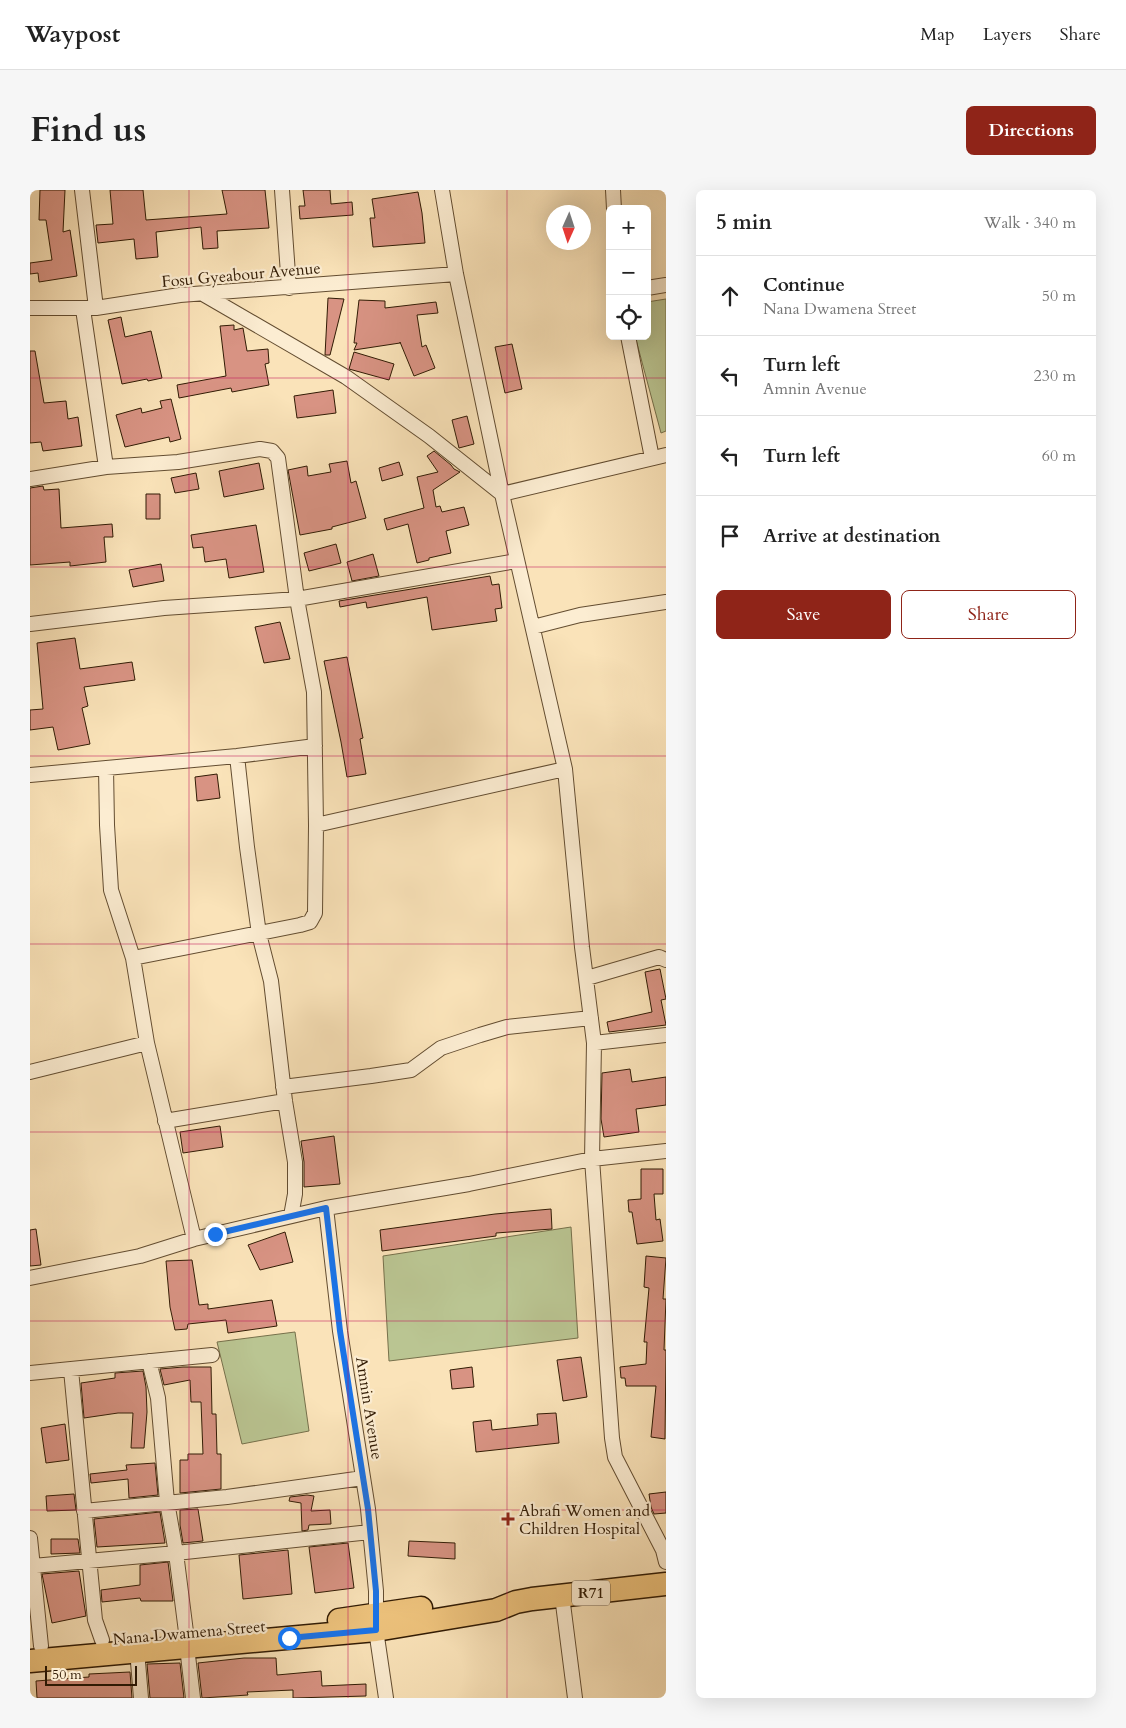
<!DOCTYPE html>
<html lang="en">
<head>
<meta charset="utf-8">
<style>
  body { margin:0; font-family:Cardo,serif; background:#f6f6f6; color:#222 }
  .controls { position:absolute; right:15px; top:15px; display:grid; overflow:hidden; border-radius:8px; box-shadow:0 5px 20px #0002 }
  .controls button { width:45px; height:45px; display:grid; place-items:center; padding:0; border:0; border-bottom:1px solid #e0e0e0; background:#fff; color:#222; font:25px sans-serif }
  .compass { position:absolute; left:516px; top:15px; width:45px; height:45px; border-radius:50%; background:#fff; box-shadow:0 5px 20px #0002; rotate:183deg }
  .scale { position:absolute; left:15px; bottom:12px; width:92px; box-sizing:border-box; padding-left:5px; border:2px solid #311b04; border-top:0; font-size:14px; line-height:18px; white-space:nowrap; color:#311b04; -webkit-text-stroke:4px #fcedd2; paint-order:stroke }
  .stop { position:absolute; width:15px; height:15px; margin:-11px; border:4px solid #1a73e8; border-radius:50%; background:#fff }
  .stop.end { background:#1a73e8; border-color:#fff; box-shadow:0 1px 5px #0008 }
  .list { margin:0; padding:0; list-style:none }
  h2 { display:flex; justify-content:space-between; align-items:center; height:65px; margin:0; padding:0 20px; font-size:21px }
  h2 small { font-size:16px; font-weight:400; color:#767676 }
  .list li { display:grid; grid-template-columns:32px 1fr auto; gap:15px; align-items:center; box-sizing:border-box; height:80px; padding:0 20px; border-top:1px solid #e0e0e0 }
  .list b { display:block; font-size:19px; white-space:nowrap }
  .list p { margin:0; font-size:16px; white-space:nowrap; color:#767676 }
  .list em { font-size:16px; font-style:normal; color:#767676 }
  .actions { display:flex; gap:10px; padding:15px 20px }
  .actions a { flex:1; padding:11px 0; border:1px solid #8f2418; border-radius:8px; text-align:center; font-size:18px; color:#8f2418 }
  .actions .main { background:#8f2418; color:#fff }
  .icon { flex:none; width:28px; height:28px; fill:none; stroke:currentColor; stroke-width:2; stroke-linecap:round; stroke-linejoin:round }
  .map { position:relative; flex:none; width:636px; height:1508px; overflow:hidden; border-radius:8px }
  header { display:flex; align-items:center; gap:30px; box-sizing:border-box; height:70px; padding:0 25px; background:#fff; border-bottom:1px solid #e0e0e0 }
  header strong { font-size:24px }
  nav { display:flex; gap:28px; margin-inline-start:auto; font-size:18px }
  .intro { display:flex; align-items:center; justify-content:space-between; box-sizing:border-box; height:120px; padding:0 30px }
  h1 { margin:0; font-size:35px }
  .button { padding:12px 22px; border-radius:8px; background:#8f2418; color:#fff; font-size:18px; font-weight:700 }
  main { display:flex; gap:30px; padding:0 30px }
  aside { flex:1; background:#fff; border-radius:8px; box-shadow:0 5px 20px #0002 }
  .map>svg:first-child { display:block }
  .green { fill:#bac592; stroke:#76704b }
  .building { fill:#d89383; stroke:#311b04 }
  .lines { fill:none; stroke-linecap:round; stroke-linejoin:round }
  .minor-casing { stroke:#634d31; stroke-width:16 }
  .primary-casing { stroke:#311b04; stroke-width:25 }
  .minor { stroke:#fcedd2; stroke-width:14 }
  .primary { stroke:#edc27c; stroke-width:22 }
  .route { stroke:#1a73e8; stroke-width:6 }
  .grid { fill:none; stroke:#c2185b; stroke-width:1; stroke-opacity:0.55 }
  .poi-dot { fill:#8f2418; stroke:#fcedd2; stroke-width:2 }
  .labels { text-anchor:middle; stroke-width:4.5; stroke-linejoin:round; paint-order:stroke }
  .shield { fill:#fcedd2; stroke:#6e5a42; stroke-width:1 }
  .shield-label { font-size:15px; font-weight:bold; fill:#311b04 }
  .street-label { font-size:16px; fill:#311b04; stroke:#fcedd2 }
  .poi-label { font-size:16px; fill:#311b04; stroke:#fcedd2; text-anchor:start }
</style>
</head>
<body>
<header>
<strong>Waypost</strong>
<nav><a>Map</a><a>Layers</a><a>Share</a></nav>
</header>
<div class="intro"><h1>Find us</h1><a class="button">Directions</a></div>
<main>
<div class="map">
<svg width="636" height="1508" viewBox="0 0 636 1508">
  <rect width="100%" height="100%" fill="#fae3b9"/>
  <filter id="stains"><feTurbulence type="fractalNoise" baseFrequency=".004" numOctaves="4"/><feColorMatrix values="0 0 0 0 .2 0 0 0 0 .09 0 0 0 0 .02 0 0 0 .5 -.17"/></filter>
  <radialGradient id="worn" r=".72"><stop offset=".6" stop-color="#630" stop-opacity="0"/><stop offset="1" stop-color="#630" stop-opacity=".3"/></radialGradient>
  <path class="green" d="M 636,109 L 636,241 L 631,243 L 605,146 L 617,146 L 617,112 Z
    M 541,1037 L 548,1148 L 359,1171 L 353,1066 Z
    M 265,1142 L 279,1241 L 212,1254 L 187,1152 Z"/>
  <path class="building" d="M 10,0 L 35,0 L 33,42 L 40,40 L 47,86 L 9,92 L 8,83 L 0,84 L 0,73 L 22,70 L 16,30 L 9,30 Z
    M 80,0 L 113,0 L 116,30 L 197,24 L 192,0 L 235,0 L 239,38 L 187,41 L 188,58 L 173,59 L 171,37 L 126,42 L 128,67 L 106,69 L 104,49 L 68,53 L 66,35 L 83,34 Z
    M 273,0 L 300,0 L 301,14 L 322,12 L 323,25 L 270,29 L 269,16 L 275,16 Z
    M 388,2 L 392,23 L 395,53 L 343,57 L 340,28 L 345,28 L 342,9 Z
    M 298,108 L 314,109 L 300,165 L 295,165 Z
    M 329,110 L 355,111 L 355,118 L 406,112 L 408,123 L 387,125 L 392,157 L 396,155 L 405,178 L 384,186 L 370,152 L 370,153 L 324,160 L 327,153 L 324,153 Z
    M 91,127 L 95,147 L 121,141 L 132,188 L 118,191 L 117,189 L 92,194 L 78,130 Z
    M 204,135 L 204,140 L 213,138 L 217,161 L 238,159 L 239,173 L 235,174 L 239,195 L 202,202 L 201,198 L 149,208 L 147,195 L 196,186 L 190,136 Z
    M 482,154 L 492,199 L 475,203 L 465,157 Z
    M 0,161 L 5,161 L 14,213 L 36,211 L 38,229 L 48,227 L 52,256 L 13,261 L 11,252 L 0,253 Z
    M 324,162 L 364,174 L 359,190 L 319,179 Z
    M 303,200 L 306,223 L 267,228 L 264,206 Z
    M 141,209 L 151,249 L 140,252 L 139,247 L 95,257 L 86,225 L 111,218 L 112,223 L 132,218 L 130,211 Z
    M 437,226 L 444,254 L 429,258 L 422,230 Z
    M 404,261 L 421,275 L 424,279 L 430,282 L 403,300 L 406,317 L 410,316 L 412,322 L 434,317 L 439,335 L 416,341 L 421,363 L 399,368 L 399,370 L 387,373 L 378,334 L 357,340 L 354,329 L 394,318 L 387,287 L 408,282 L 397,266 Z
    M 317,271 L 321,293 L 326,291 L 336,328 L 302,337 L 302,339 L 270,345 L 258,280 L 277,276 L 278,286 L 301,282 L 299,274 Z
    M 369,272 L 373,285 L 352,291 L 349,278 Z
    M 229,273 L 234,299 L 194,307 L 189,281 Z
    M 166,283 L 169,299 L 145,303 L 141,288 Z
    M 13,296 L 14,300 L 29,299 L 31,338 L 82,334 L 83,347 L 74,347 L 76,372 L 40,376 L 40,372 L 0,375 L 0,298 Z
    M 116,304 L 130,304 L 130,329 L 116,329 Z
    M 226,335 L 234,382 L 199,388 L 196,369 L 175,372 L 173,357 L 163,358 L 161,345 Z
    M 306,354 L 311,373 L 279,381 L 274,363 Z
    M 343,364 L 349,386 L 322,391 L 317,372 Z
    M 131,374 L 134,391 L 103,397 L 99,380 Z
    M 460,386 L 462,395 L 469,394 L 472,418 L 465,419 L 467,431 L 402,440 L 397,407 L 337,418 L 336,412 L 310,417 L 309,411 Z
    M 250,432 L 260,469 L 234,473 L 225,437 Z
    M 45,448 L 50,479 L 102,472 L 105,490 L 54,497 L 58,516 L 52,518 L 60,554 L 28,560 L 23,537 L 0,540 L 0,520 L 13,519 L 7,453 Z
    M 317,467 L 333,548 L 330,549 L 336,584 L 317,587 L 311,552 L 294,471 Z
    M 187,584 L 190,608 L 167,611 L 165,587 Z
    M 630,779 L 636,809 L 631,810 L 636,835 L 579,842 L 577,832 L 622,822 L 615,782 Z
    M 600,879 L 602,892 L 636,887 L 636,915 L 606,919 L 609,942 L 574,947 L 571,929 L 572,883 Z
    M 190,936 L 193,957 L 153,963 L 150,942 Z
    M 304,946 L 310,994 L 274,997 L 274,972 L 271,951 Z
    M 611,979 L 633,979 L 633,1004 L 624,1004 L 626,1030 L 630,1029 L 633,1051 L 607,1054 L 602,1022 L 599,1022 L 598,1010 L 611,1009 Z
    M 521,1019 L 522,1039 L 466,1043 L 466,1046 L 352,1061 L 350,1040 L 465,1024 Z
    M 6,1039 L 11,1075 L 0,1076 L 0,1040 Z
    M 255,1042 L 263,1072 L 230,1080 L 218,1055 Z
    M 616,1066 L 636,1068 L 633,1109 L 636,1109 L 634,1160 L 636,1160 L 635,1249 L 621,1247 L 626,1196 L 596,1196 L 595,1188 L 591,1188 L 590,1177 L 616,1174 L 617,1152 L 614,1152 L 619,1098 L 614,1097 Z
    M 162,1070 L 169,1115 L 178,1114 L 178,1119 L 242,1110 L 247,1136 L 198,1143 L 196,1130 L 158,1134 L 157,1139 L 145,1140 L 140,1117 L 136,1071 Z
    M 551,1167 L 557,1207 L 533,1211 L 527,1170 Z
    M 153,1177 L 181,1177 L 182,1224 L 186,1224 L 187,1264 L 191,1264 L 191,1299 L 150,1303 L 150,1270 L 158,1270 L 158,1264 L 173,1264 L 171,1212 L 161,1212 L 160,1190 L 134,1195 L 130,1179 Z
    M 442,1177 L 444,1197 L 422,1199 L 420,1180 Z
    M 113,1181 L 116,1197 L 117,1222 L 114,1258 L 101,1258 L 103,1223 L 88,1223 L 54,1228 L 51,1193 L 85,1188 L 85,1183 Z
    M 526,1223 L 529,1253 L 446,1262 L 443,1232 L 461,1230 L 462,1240 L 508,1235 L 507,1224 Z
    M 35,1234 L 39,1270 L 16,1273 L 11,1238 Z
    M 125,1273 L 128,1305 L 99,1308 L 98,1289 L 61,1293 L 60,1284 L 97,1280 L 96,1275 Z
    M 636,1302 L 636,1323 L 624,1324 L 621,1317 L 619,1304 Z
    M 44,1304 L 46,1320 L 17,1321 L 16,1306 Z
    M 277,1305 L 284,1306 L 281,1321 L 300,1320 L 301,1334 L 279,1335 L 278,1340 L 272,1341 L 271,1313 L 259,1311 L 260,1307 Z
    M 168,1319 L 173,1351 L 153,1353 L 150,1335 L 150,1320 Z
    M 130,1322 L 135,1353 L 67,1357 L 64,1329 Z
    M 21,1349 L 48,1349 L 50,1363 L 21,1364 Z
    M 379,1351 L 425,1353 L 425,1369 L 378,1366 Z
    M 318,1353 L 324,1398 L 285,1403 L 279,1357 Z
    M 258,1360 L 262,1404 L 213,1409 L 209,1365 Z
    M 138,1372 L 143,1411 L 111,1411 L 110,1408 L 72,1412 L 71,1400 L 110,1395 L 110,1375 Z
    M 49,1381 L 56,1426 L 22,1433 L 12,1384 Z
    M 214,1468 L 246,1468 L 247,1485 L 291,1481 L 292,1496 L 336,1494 L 336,1506 L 263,1508 L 263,1500 L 217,1502 L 218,1505 L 172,1508 L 168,1473 Z
    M 150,1473 L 154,1508 L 120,1508 L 117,1474 Z
    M 100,1482 L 102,1508 L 7,1508 L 6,1491 L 59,1487 L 59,1484 Z"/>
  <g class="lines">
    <defs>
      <path id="minor" d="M 52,0 L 66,118
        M 252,0 L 259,98
        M 412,0 L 426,84 L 472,304
        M 583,0 L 584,19
        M 617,98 L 636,95
        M 173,104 L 316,187 L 399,246 L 472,304
        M 0,118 L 66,118 L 150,105 L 426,84
        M 53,119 L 76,277
        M 598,146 L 622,268
        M 636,265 L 472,304 L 535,579 L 552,757 L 564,853 L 562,969 L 582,1248 L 585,1267 L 633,1360 L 636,1372
        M 0,289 L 76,277 L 148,272 L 230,259 L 242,261 L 248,268 L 267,409 L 284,502 L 286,635 L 285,723 L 280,732 L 270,735 L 103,768
        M 0,434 L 134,418 L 267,409 L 486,371
        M 503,437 L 550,425 L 636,412
        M 207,566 L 217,657 L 229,744 L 241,791 L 255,911 L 265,972 L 265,1004 L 261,1026
        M 76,578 L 77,635 L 81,700 L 103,768 L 117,853 L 164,1049
        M 0,585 L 207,566 L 285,556
        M 286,635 L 535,579
        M 557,788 L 629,767 L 636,770
        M 564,853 L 636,845
        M 0,882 L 117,853
        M 253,897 L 341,886 L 381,880 L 411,858 L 450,845 L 477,837 L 561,828
        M 135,931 L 255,911
        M 296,1018 L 310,1141 L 338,1319 L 346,1401 L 346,1440 L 356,1508
        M 0,1088 L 110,1066 L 164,1049 L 296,1018 L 439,994 L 562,969 L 636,961
        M 119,1171 L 128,1208 L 137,1312 L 146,1363 L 156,1442
        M 41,1180 L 65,1430 L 72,1450
        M 0,1183 L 182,1165
        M 54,1321 L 197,1307 L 333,1288
        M 0,1348 L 11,1456
        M 3,1376 L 146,1363 L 340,1342
        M 532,1406 L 545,1508
        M 157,1457 L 163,1508
        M 107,1460 L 111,1508"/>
      <path id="primary" d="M 309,1430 L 391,1418
        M 0,1471 L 346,1440 L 466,1420 L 486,1412 L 502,1409 L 636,1394"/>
    </defs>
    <use href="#minor" class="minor-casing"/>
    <use href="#primary" class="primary-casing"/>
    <use href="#minor" class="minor"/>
    <use href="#primary" class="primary"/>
  </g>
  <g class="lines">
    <path class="route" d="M 185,1044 L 296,1018 L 310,1141 L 338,1319 L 346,1401 L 346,1440 L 259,1448"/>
  </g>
  <path class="grid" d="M 159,0 L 159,1508M 318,0 L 318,1508M 477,0 L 477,1508M 0,188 L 636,188M 0,377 L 636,377M 0,566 L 636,566M 0,754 L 636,754M 0,942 L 636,942M 0,1131 L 636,1131M 0,1320 L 636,1320"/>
  <path class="poi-dot" d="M475.5 1321.5h5v5h5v5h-5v5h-5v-5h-5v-5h5z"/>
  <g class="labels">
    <rect class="shield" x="542" y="1390.5" width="38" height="25" rx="4"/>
    <g class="shield-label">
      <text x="561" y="1408">R71</text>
    </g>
    <g class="street-label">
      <text transform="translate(211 84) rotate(-5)" y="6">Fosu Gyeabour Avenue</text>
      <text transform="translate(340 1218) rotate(81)" y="6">Amnin Avenue</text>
      <text transform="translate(159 1442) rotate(-5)" y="6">Nana Dwamena Street</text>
    </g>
    <g class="poi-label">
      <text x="489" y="1326">Abrafi Women and<tspan x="489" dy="18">Children Hospital</tspan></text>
    </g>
  </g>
  <rect width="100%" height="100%" filter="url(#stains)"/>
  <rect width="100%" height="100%" fill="url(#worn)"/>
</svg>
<div class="controls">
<button>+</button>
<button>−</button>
<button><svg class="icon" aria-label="locate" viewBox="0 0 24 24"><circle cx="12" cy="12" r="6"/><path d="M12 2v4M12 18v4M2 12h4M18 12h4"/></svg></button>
</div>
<svg class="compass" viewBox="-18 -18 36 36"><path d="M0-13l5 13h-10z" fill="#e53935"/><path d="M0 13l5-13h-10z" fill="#767676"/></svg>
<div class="scale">50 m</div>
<div class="stop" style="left:259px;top:1448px"></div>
<div class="stop end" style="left:185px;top:1044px"></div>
</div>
<aside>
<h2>5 min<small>Walk · 340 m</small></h2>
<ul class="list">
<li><svg class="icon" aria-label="ahead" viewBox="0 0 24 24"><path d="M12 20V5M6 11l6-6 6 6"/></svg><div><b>Continue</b><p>Nana Dwamena Street</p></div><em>50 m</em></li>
<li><svg class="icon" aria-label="left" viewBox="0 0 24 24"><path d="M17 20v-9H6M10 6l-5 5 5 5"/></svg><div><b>Turn left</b><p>Amnin Avenue</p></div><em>230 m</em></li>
<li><svg class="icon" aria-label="left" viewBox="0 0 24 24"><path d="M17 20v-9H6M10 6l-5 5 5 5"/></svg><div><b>Turn left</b></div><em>60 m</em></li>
<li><svg class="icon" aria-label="arrive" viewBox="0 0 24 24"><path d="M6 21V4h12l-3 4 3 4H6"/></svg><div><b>Arrive at destination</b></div></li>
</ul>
<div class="actions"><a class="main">Save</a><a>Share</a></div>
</aside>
</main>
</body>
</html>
